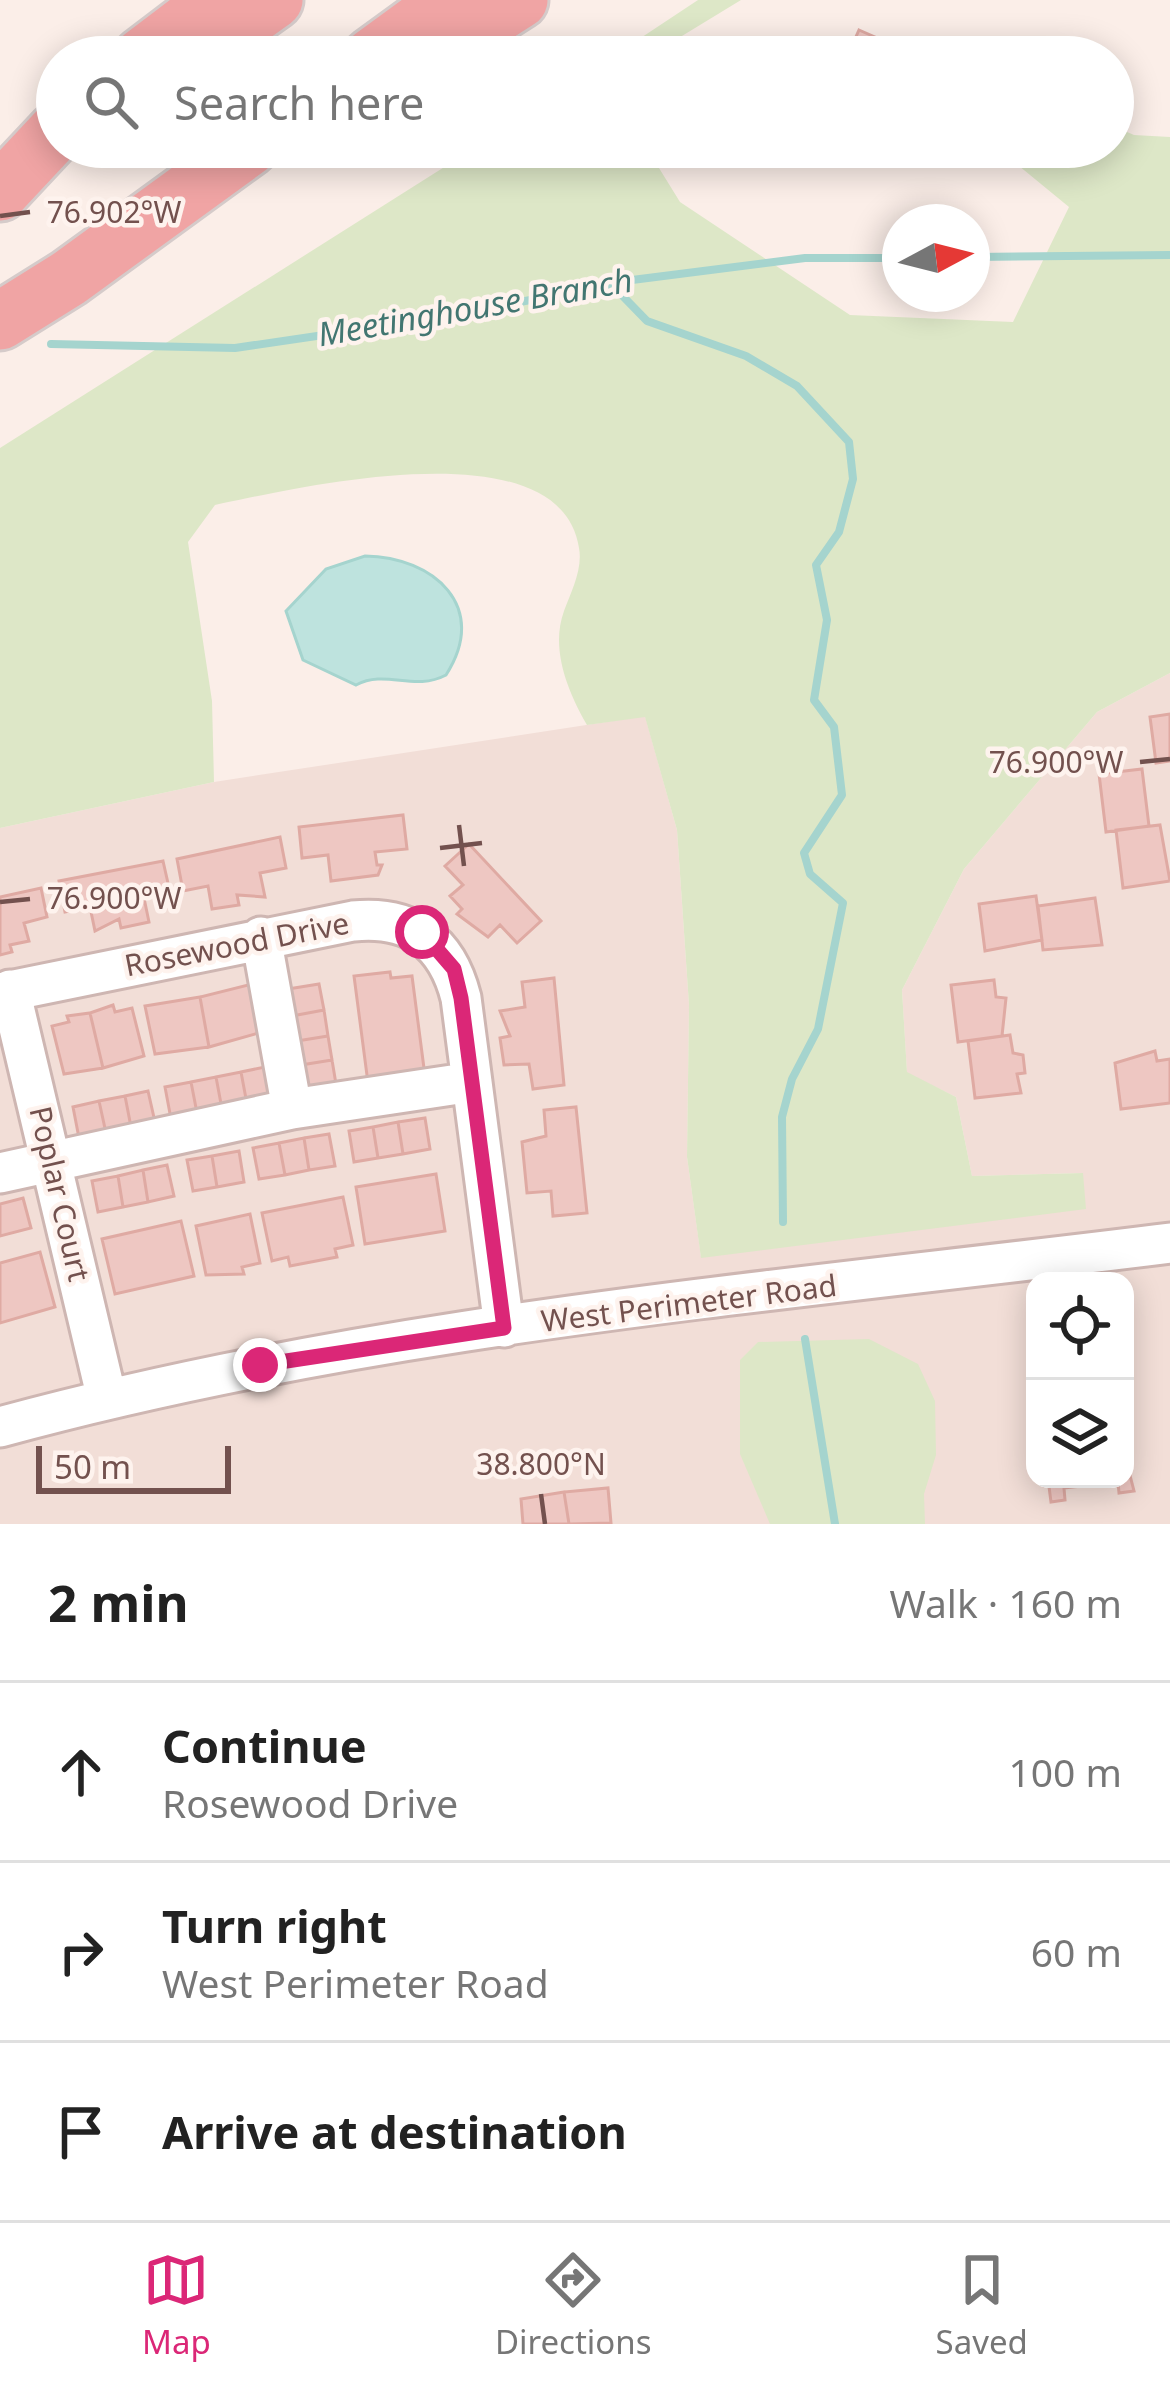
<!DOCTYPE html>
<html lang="en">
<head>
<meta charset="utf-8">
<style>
  body { margin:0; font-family:"Noto Sans",sans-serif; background:#f6f6f6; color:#222 }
  .controls { position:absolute; right:36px; bottom:36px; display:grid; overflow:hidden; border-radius:24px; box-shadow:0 6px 30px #0003 }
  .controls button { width:108px; height:108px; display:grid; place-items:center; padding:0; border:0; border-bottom:3px solid #e0e0e0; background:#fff; color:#222; font:60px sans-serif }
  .compass { position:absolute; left:882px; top:204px; width:108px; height:108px; border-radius:50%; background:#fff; box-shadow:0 6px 30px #0003; rotate:83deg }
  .scale { position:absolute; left:36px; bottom:30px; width:195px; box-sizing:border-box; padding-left:12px; border:6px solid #73514e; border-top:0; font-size:33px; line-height:42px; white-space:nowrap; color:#73514e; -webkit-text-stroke:9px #fef3ee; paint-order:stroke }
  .stop { position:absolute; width:36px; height:36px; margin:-27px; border:9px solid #db2777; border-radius:50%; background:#fff }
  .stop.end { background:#db2777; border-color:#fff; box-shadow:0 3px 12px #0008 }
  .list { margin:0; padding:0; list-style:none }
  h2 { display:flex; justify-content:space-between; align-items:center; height:156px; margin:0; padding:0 48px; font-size:51px }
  h2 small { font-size:39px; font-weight:400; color:#767676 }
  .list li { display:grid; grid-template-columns:78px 1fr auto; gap:36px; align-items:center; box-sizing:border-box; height:180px; padding:0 48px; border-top:3px solid #e0e0e0 }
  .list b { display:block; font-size:45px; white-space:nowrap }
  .list p { margin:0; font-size:39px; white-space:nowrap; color:#767676 }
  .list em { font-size:39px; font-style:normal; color:#767676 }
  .icon { flex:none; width:66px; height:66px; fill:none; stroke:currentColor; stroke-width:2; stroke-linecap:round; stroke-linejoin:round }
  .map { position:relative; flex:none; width:1170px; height:1524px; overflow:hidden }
  .search { position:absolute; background:#fff; box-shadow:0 6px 30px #0003; left:36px; right:36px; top:36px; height:132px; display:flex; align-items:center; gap:30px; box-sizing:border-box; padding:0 42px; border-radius:66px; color:#767676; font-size:45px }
  .sheet { height:696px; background:#fff }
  nav { display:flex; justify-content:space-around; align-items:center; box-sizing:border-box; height:168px; border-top:3px solid #e0e0e0; background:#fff; font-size:33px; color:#767676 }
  nav a { display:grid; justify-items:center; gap:6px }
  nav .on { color:#db2777 }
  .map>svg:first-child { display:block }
  .residential { fill:#f2ded7; fill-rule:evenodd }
  .green { fill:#dde7c7 }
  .water { fill:#bee3de; stroke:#a5d4ce; stroke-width:3 }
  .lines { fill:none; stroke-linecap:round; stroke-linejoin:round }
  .stream { stroke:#a5d4ce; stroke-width:8 }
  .building { fill:#eec7c2; stroke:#dfaaa3; stroke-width:3 }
  .minor-casing { stroke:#ceb6b2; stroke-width:45 }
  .highway-casing { stroke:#d5cbca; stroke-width:63 }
  .minor { stroke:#fff; stroke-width:39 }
  .highway { stroke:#f0a4a4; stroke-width:57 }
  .route { stroke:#db2777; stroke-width:15 }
  .ticks { fill:none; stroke:#73514e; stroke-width:4.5 }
  .labels { text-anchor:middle; stroke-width:9; stroke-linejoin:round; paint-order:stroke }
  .street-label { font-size:30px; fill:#73514e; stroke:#fef3ee }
  .water-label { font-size:33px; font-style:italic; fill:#427671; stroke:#fef3ee }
  .ticks-label { font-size:30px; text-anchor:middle; fill:#73514e; stroke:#fef3ee; stroke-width:9; stroke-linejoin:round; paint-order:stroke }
</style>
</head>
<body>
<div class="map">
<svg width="1170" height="1524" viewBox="0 0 1170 1524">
  <rect width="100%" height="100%" fill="#fbeee8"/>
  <path class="residential" d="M 1170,673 L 1170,1524 L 0,1524 L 0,828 L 214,782 L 645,716 L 677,830 L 689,1005 L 687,1157 L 701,1257 L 1082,1173 L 972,1176 L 956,1097 L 907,1073 L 902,990 L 964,869 L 1097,712 ZM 1035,1281 L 1125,1281 L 1125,1479 L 1035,1479 Z"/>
  <path class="green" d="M 698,0 L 741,0 L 677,39 L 671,57 L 612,57 Z
    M 1113,126 L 1134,135 L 1170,137 L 1170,673 L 1097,712 L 964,869 L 902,990 L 907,1072 L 956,1097 L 972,1176 L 1083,1173 L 1086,1209 L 701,1258 L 687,1157 L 689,1005 L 677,830 L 645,717 L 587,725 C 568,692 550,649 564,611 C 571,592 583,569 579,548 C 560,424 292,489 215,505 L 188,542 L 212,701 L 214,782 L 0,828 L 0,448 L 476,147 L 646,147 L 680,202 L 850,315 L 1013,322 L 1069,207 L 996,147 L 1113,147 Z
    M 869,1339 L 918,1364 L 935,1401 L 936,1455 L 924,1494 L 925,1524 L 770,1524 L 740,1454 L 740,1360 L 758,1342 Z"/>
  <path class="water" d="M 365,556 C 434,557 490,607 446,675 C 414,692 386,669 356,685 L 303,660 L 286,611 L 326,569 Z"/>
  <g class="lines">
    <path class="stream" d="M 972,257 L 1170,255
      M 611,284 L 647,321 L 746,356 L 797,386 L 849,442 L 853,479 L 839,532 L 816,565 L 827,620 L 814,700 L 834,727 L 842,795 L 804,853 L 810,874 L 843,903 L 818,1029 L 792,1079 L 782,1117 L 783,1222
      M 51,344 L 235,348 L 439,318 L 632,280 L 805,258 L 900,258
      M 805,1339 L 835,1524"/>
  </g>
  <path class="building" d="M 859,30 L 884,41 L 877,57 L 851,48 Z
    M 1170,714 L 1170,761 L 1156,763 L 1150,717 Z
    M 1142,769 L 1149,826 L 1106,832 L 1099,774 Z
    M 403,815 L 407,849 L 375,852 L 377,865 L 382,865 L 378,875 L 331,881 L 328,855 L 302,858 L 299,827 Z
    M 1160,825 L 1170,881 L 1123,888 L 1116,830 Z
    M 280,837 L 286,868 L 260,873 L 265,897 L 237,895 L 239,905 L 212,909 L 208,886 L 183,891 L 177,859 Z
    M 469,844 L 541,921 L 517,943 L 500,925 L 488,937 L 457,914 L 462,909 L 450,896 L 463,885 L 445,866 Z
    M 163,861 L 170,892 L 144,898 L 149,922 L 121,928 L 119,919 L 95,931 L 90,907 L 65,912 L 59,881 Z
    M 41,888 L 47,917 L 24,923 L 29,941 L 10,945 L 12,952 L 0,955 L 0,897 Z
    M 1036,896 L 1042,940 L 985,951 L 979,904 Z
    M 1095,898 L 1102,945 L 1043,950 L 1038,906 Z
    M 390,972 L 391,978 L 412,976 L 425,1076 L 368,1083 L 354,976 Z
    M 554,978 L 564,1085 L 533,1089 L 529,1064 L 504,1065 L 500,1038 L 510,1036 L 500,1011 L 525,1007 L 522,982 Z
    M 994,980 L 996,997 L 1006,998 L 1002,1036 L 958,1042 L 951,985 Z
    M 252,984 L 262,1032 L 209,1047 L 200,997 Z
    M 319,984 L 324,1010 L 292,1016 L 288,989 Z
    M 200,997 L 209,1047 L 155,1054 L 145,1006 Z
    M 113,1005 L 115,1012 L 132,1008 L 144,1056 L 103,1068 L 90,1013 Z
    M 324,1010 L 328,1036 L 297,1041 L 292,1016 Z
    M 90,1013 L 103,1068 L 64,1074 L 52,1026 L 69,1022 L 67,1016 Z
    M 1010,1035 L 1013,1053 L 1023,1055 L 1025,1073 L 1017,1074 L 1021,1093 L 975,1098 L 968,1041 Z
    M 328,1036 L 332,1060 L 301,1065 L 297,1041 Z
    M 1155,1051 L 1157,1061 L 1170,1059 L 1170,1103 L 1121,1109 L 1115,1063 Z
    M 332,1060 L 336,1084 L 305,1090 L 301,1065 Z
    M 265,1067 L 271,1099 L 247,1104 L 241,1072 Z
    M 241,1072 L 247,1104 L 222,1109 L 216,1077 Z
    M 216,1077 L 222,1109 L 197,1113 L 191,1082 Z
    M 191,1082 L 197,1113 L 171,1119 L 165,1087 Z
    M 148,1091 L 155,1122 L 131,1127 L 125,1096 Z
    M 125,1096 L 131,1127 L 106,1133 L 99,1101 Z
    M 99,1101 L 106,1133 L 79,1138 L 73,1107 Z
    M 576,1107 L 587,1213 L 553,1216 L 551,1191 L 527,1193 L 522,1142 L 546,1136 L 544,1110 Z
    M 425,1118 L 430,1149 L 403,1154 L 398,1122 Z
    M 398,1122 L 403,1154 L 378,1158 L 373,1127 Z
    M 373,1127 L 378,1158 L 354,1162 L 349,1131 Z
    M 329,1134 L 335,1166 L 309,1170 L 304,1138 Z
    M 304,1138 L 309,1170 L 285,1175 L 279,1143 Z
    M 279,1143 L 285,1175 L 259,1179 L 253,1148 Z
    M 239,1151 L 244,1182 L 217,1187 L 212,1156 Z
    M 212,1156 L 217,1187 L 193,1191 L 187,1160 Z
    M 167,1165 L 174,1196 L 148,1202 L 143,1170 Z
    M 143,1170 L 148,1202 L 123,1207 L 118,1176 Z
    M 436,1174 L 445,1231 L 365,1244 L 356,1187 Z
    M 118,1176 L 123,1207 L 98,1212 L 92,1181 Z
    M 343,1197 L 353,1245 L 335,1249 L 337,1257 L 290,1266 L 288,1257 L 272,1261 L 262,1213 Z
    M 23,1198 L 31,1228 L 0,1236 L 0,1204 Z
    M 250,1214 L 260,1263 L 242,1267 L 244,1274 L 206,1275 L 196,1226 Z
    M 181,1221 L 194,1276 L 115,1294 L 102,1239 Z
    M 40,1252 L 55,1307 L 0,1323 L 0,1263 Z
    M 1125,1456 L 1134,1491 L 1119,1493 L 1118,1482 L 1091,1485 L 1090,1479 L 1125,1479 Z
    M 1048,1479 L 1090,1479 L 1091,1485 L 1064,1488 L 1065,1500 L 1051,1502 Z
    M 608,1488 L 611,1523 L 569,1524 L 564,1492 Z
    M 564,1492 L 569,1524 L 523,1524 L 521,1499 Z"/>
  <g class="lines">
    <defs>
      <path id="minor" d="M 261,937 L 292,1109
        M 10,990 L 107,1399
        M 0,993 L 353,921 C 411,915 447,942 461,998 L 504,1327
        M 0,1173 L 292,1109 L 472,1082
        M 0,1427 C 381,1323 779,1292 1170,1243"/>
      <path id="highway" d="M 142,57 L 217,0
        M 194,57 L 274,0
        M 372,57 L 450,0
        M 429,57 L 519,0
        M 0,192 L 57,131
        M 0,321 L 69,278 L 249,147"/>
    </defs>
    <use href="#minor" class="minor-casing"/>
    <use href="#highway" class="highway-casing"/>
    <use href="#minor" class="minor"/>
    <use href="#highway" class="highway"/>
  </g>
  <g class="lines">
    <path class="route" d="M 260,1365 L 504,1328 L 461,998 L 454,969 L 422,932"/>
  </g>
  <path class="ticks" d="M 0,216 L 30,212M 1140,762 L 1170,759M 459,825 L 464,866M 440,848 L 482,843M 0,902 L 30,899M 541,1494 L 545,1524"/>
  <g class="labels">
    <g class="street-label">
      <text transform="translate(237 945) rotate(-11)" y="10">Rosewood Drive</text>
      <text transform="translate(59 1194) rotate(77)" y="10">Poplar Court</text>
      <text transform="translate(689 1304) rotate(-7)" y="10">West Perimeter Road</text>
    </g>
    <g class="water-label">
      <text transform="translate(475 307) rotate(-10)" y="12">Meetinghouse Branch</text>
    </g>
  </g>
  <g class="ticks-label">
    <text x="114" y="223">76.902°W</text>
    <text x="1056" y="773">76.900°W</text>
    <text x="114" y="909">76.900°W</text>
    <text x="541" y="1475">38.800°N</text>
  </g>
</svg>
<div class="controls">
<button><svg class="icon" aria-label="locate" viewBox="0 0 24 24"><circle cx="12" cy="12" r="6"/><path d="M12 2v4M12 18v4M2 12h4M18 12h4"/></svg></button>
<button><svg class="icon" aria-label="layers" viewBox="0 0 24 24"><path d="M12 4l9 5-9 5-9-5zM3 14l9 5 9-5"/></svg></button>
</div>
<svg class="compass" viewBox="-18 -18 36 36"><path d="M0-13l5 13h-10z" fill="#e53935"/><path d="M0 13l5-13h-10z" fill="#767676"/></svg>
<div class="scale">50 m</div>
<div class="stop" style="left:422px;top:932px"></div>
<div class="stop end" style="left:260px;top:1365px"></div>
<div class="search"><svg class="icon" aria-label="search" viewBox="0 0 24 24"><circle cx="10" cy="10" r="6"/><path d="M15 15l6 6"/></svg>Search here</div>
</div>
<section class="sheet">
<h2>2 min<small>Walk · 160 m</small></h2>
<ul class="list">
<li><svg class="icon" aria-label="ahead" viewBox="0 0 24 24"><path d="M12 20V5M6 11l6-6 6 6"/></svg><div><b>Continue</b><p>Rosewood Drive</p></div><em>100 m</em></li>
<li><svg class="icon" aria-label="right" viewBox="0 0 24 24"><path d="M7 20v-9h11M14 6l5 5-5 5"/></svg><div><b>Turn right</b><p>West Perimeter Road</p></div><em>60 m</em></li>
<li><svg class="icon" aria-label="arrive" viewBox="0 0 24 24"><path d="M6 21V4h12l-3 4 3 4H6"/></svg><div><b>Arrive at destination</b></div></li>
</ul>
</section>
<nav>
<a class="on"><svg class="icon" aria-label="map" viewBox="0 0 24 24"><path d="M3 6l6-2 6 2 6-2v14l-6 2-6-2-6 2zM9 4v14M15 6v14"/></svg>Map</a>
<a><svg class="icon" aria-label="directions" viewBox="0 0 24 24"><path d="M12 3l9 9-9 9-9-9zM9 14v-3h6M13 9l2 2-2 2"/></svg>Directions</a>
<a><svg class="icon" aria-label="saved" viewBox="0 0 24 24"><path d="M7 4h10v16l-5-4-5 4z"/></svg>Saved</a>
</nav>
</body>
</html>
